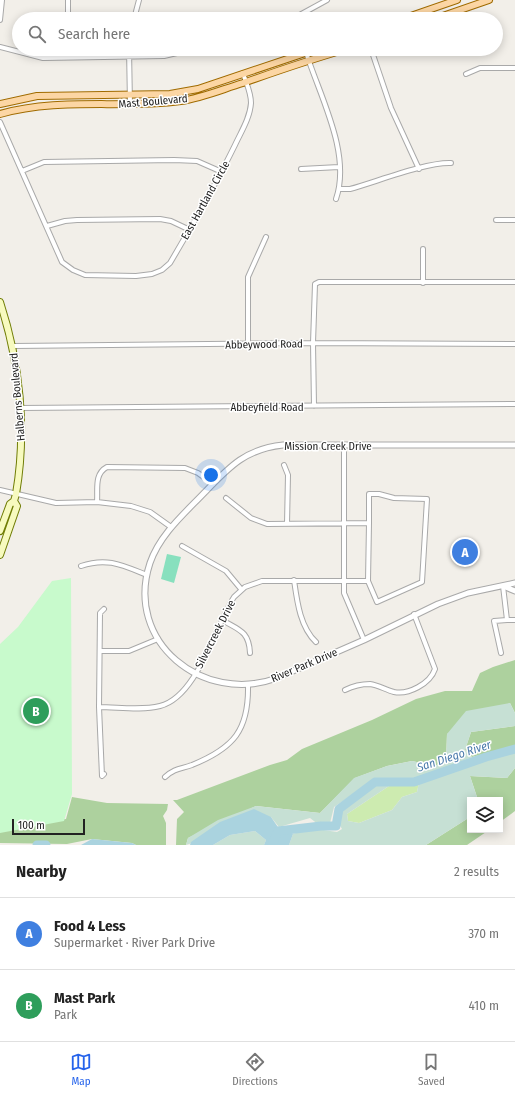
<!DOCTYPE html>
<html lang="en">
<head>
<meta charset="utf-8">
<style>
  body { margin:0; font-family:"Fira Sans Condensed",sans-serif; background:#f2f2f2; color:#222 }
  .controls { position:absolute; right:12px; bottom:12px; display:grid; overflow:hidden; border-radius:0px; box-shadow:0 2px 10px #0003 }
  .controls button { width:36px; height:36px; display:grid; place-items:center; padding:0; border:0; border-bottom:1px solid #e0e0e0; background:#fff; color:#222; font:20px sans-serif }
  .scale { position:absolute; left:12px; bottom:10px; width:73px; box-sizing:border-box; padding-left:4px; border:2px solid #222; border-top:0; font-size:11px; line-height:14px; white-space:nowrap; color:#222; -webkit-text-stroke:3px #fff; paint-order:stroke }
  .you { position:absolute; left:211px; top:475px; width:14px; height:14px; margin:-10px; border:3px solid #fff; border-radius:50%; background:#1a73e8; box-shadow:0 0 0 6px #1a73e833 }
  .badge { display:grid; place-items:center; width:26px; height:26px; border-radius:50%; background:#2563eb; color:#fff; font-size:13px; font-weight:700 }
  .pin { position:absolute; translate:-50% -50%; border:2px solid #fff; box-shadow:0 1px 4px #0006 }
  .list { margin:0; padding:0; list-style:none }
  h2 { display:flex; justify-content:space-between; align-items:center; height:52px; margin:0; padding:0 16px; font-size:17px }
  h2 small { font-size:13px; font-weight:400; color:#767676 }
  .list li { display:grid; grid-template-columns:26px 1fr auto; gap:12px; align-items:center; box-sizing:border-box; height:72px; padding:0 16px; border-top:1px solid #e0e0e0 }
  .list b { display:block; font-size:15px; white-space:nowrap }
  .list p { margin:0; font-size:13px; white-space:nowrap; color:#767676 }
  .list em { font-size:13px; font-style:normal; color:#767676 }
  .icon { flex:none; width:22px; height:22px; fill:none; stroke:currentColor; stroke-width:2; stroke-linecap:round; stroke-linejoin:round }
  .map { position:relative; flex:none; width:515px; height:845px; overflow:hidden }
  .search { position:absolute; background:#fff; box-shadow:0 2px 10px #0003; left:12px; right:12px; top:12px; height:44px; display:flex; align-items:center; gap:10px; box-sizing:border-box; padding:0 14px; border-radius:22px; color:#767676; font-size:15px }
  .sheet { height:196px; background:#fff }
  nav { display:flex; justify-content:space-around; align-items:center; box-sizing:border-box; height:56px; border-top:1px solid #e0e0e0; background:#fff; font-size:11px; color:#767676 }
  nav a { display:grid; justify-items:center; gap:2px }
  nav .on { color:#2563eb }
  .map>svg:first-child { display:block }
  .grass { fill:#cdebb0 }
  .forest { fill:#add19e }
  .wetland { fill:#c6e0d4 }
  .park { fill:#c8facc }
  .pitch { fill:#88e0be }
  .water { fill:#aad3df }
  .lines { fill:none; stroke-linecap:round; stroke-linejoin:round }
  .river { stroke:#aad3df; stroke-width:9 }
  .minor-casing { stroke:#a9a9a9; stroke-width:6 }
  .tertiary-casing { stroke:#a9a9a9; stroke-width:7 }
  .secondary-casing { stroke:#707d05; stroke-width:8 }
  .primary-casing { stroke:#a06b00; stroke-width:8 }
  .minor { stroke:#fff; stroke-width:4 }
  .tertiary { stroke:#fff; stroke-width:5 }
  .secondary { stroke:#f7fabf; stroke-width:6 }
  .primary { stroke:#fcd6a4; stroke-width:6 }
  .labels { text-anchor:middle; stroke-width:3; stroke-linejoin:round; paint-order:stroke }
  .street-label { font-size:11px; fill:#222; stroke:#fff }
  .water-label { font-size:12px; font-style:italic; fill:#4a7aab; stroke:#fff }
</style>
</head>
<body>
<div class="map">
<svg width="515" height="845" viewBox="0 0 515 845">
  <rect width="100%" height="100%" fill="#f2efe9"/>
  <path class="grass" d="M 419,782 L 417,792 L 402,797 L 392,810 L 359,823 L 348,821 L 347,814 L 392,784 Z"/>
  <path class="forest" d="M 515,660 L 515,713 L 510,703 L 447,734 L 446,760 L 435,766 L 412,761 L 387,766 L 355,778 L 320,813 L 256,806 L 188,838 L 186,845 L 176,845 L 177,819 L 184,812 L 173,800 L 177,800 L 270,765 L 287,760 L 302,749 L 372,720 L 416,699 L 445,691 L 472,691 L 480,673 L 493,667 Z
    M 515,726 L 515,746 L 472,757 L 465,750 L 471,732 Z
    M 515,768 L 515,811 L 500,822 L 500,800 L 478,800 L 470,776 L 507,778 Z
    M 72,797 L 107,803 L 168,804 L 167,810 L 163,816 L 166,823 L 166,845 L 136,845 L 132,843 L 92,839 L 67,844 L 0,843 L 0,826 L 66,819 Z
    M 470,817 L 470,830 L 489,830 L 467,845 L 426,845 Z"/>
  <path class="wetland" d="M 510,703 L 515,713 L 515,726 L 471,732 L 465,750 L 472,757 L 415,780 L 372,781 L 334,807 L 330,823 L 319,825 L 310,818 L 279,827 L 271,817 L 186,845 L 188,838 L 218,820 L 256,806 L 320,813 L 354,778 L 387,766 L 412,761 L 435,766 L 446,760 L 447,734 L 466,711 Z
    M 515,752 L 515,768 L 507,778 L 470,776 L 478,800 L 470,800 L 470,817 L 426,845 L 289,845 L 293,834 L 310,828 L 337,832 L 342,829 L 338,822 L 340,813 L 377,784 L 392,784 L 347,814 L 348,821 L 359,823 L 392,810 L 402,797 L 417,792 L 419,782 Z
    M 255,831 L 266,840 L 264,845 L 213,845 L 230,835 Z"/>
  <path class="park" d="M 71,578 L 72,794 L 64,821 L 0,833 L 0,644 L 18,627 L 52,581 Z"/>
  <path class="pitch" d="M 167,554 L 181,557 L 174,583 L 161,579 Z"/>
  <path class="water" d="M 254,809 L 271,817 L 282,833 L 293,834 L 289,845 L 264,845 L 266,840 L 255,831 L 230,835 L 213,845 L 190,845 L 191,842 L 220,822 Z
    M 92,839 L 132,843 L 136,845 L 81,845 Z"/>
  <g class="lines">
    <path class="river" d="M 37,845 L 46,845
      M 272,845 L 278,831 L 321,826 L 336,826 L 339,809 L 375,782 L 414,782 L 486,757 L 515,749"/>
    <defs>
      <path id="minor" d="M 68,0 L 68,19
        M 134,19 L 139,0
        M 276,19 L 296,17 L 327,0
        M 0,20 L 2,0
        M 0,47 L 43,58 L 164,56 L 194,49
        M 69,49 L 69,57
        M 129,49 L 130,104
        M 305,49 C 318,93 352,152 336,199
        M 371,49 L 391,108 L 419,169
        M 466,74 L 480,68 L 515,68
        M 0,122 L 62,262 L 73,270 L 85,275 L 136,276 L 152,274 L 162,270 L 170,263 C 193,224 215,186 235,145 C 241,132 250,118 251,103 C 251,92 246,83 243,73
        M 301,169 L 339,167
        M 22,171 L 44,162 L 174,160 L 197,161 L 222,172
        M 339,189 L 350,189 C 376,182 426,162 451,163
        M 496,220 L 515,220
        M 47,226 L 65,221 L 77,220 L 160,219 L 171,221 L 190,230
        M 423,249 L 423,283
        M 248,345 L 248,277 L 266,237
        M 13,346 L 313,343 L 515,344
        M 314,406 L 313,343 L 315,284 L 319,282 L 515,282
        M 20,408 L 515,404
        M 344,445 L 344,593 L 364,640
        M 284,465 L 288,475 L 287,524
        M 0,490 L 56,503 L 97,502 L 131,506 L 150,512 L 171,527
        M 97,502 C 98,489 94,474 107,467 L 185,468 L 198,473 L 213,484
        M 182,546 L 226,571 L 241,589
        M 81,566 C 107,557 122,565 147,575
        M 294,580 C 297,601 300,627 316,642
        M 368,581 L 369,523
        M 503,586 L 507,620 L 515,620
        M 222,620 C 239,630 249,631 250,653
        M 100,651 L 129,651 L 158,639
        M 501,653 L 494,621 L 507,620
        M 345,690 C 353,686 361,684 370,684 C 378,685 386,690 394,692 C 408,695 430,684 435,669 L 414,614
        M 99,707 C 118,707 141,711 160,706 C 197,697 215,627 234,597 L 245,587 L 262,581 L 368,581 L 377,602 L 422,582 L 427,499 L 394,498 L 379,494 L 369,494 L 369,523 L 267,524 L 251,518 L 226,498
        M 104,774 L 102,776 L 99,707 L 100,613 L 104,609
        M 165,777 C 175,768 181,769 192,765 C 234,748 249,730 248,685"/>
      <path id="tertiary" d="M 515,445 L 283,445 C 246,449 230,466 205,492 C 185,513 160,534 150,563 C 124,642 203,705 277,678 L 364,640 L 438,604 L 468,593 L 515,583
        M 503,586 L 515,591"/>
      <path id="secondary" d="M 0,302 C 20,363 27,430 16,494 L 14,501 L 10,504 L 0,531
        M 0,555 L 17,506 L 14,501"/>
      <path id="primary" d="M 402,19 L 457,0
        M 434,19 L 489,0
        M 0,104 L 37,96 L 170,94 L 198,89 L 317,49
        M 0,114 C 59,97 121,109 181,101 C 202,98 223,89 243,83 C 277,71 312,59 347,49"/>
    </defs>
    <use href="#minor" class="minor-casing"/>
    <use href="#tertiary" class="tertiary-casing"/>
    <use href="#secondary" class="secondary-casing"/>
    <use href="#primary" class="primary-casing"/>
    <use href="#minor" class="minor"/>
    <use href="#tertiary" class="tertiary"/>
    <use href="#secondary" class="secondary"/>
    <use href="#primary" class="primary"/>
  </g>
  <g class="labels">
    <g class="street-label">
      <text transform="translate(153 101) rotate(-5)" y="4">Mast Boulevard</text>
      <text transform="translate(205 200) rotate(-61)" y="4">East Hartland Circle</text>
      <text transform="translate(264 344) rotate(-1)" y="4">Abbeywood Road</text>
      <text transform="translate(17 397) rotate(-95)" y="4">Halberns Boulevard</text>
      <text x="267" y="411">Abbeyfield Road</text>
      <text x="328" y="450">Mission Creek Drive</text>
      <text transform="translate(215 634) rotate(-63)" y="4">Silvercreek Drive</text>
      <text transform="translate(304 665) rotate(-23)" y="4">River Park Drive</text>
    </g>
    <g class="water-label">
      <text transform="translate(454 756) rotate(-18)" y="4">San Diego River</text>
    </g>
  </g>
</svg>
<div class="controls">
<button><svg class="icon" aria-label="layers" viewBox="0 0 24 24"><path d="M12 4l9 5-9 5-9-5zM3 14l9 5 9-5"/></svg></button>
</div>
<div class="scale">100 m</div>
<div class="you"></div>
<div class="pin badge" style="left:465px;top:552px;background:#3f7fe0">A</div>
<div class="pin badge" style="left:36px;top:711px;background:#2e9e5b">B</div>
<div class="search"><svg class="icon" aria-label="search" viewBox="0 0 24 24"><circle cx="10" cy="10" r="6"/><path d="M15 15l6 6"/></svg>Search here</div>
</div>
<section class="sheet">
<h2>Nearby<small>2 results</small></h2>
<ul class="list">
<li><span class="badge" style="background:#3f7fe0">A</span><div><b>Food 4 Less</b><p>Supermarket · River Park Drive</p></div><em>370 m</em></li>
<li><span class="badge" style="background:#2e9e5b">B</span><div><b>Mast Park</b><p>Park</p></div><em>410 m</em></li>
</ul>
</section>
<nav>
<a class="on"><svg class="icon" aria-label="map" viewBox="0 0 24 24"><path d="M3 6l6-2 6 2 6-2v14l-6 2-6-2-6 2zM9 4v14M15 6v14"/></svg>Map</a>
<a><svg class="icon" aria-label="directions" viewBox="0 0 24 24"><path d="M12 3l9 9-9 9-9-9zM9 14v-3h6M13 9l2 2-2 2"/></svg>Directions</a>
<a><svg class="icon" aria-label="saved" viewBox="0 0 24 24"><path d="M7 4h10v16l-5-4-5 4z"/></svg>Saved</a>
</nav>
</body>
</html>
